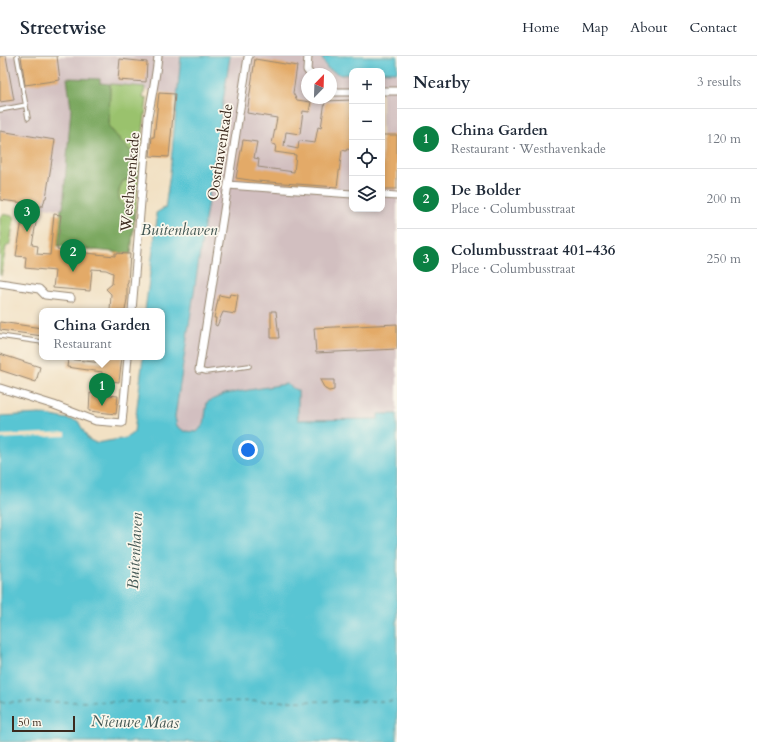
<!DOCTYPE html>
<html lang="en">
<head>
<meta charset="utf-8">
<style>
  body { margin:0; font-family:Cardo,serif; background:#f6f6f7; color:#1f2937 }
  .controls { position:absolute; right:12px; top:12px; display:grid; overflow:hidden; border-radius:8px; box-shadow:0 2px 6px #0003 }
  .controls button { width:36px; height:36px; display:grid; place-items:center; padding:0; border:0; border-bottom:1px solid #e0e1e3; background:#fff; color:#1f2937; font:20px sans-serif }
  .compass { position:absolute; left:301px; top:12px; width:36px; height:36px; border-radius:50%; background:#fff; box-shadow:0 2px 6px #0003; rotate:23deg }
  .scale { position:absolute; left:12px; bottom:10px; width:63px; box-sizing:border-box; padding-left:4px; border:2px solid #3b2a1e; border-top:0; font-size:11px; line-height:14px; white-space:nowrap; color:#3b2a1e; -webkit-text-stroke:3px #fbf7ec; paint-order:stroke }
  .you { position:absolute; left:248px; top:394px; width:14px; height:14px; margin:-10px; border:3px solid #fff; border-radius:50%; background:#1a73e8; box-shadow:0 0 0 6px #1a73e833 }
  .badge { display:grid; place-items:center; width:26px; height:26px; border-radius:50%; background:#0b8043; color:#fff; font-size:13px; font-weight:700 }
  .pin { position:absolute; translate:-50% -33px; filter:drop-shadow(0 1px 2px #0008) }
  .pin::after { content:''; position:absolute; top:21px; width:14px; height:12px; background:inherit; clip-path:polygon(0 0,100% 0,50% 100%) }
  .popup { position:absolute; left:39px; top:252px; width:126px; height:52px; box-sizing:border-box; display:grid; place-content:center; border-radius:8px; background:#fff; filter:drop-shadow(0 1px 3px #0005); font-size:13px; white-space:nowrap; color:#747a83 }
  .popup b { font-size:15px; color:#1f2937 }
  .popup::after { content:''; position:absolute; left:50%; top:100%; margin-left:-8px; border:8px solid transparent; border-top-color:#fff }
  .list { margin:0; padding:0; list-style:none }
  h2 { display:flex; justify-content:space-between; align-items:center; height:52px; margin:0; padding:0 16px; font-size:17px }
  h2 small { font-size:13px; font-weight:400; color:#747a83 }
  .list li { display:grid; grid-template-columns:26px 1fr auto; gap:12px; align-items:center; box-sizing:border-box; height:60px; padding:0 16px; border-top:1px solid #e0e1e3 }
  .list b { display:block; font-size:15px; white-space:nowrap }
  .list p { margin:0; font-size:13px; white-space:nowrap; color:#747a83 }
  .list em { font-size:13px; font-style:normal; color:#747a83 }
  .icon { flex:none; width:22px; height:22px; fill:none; stroke:currentColor; stroke-width:2; stroke-linecap:round; stroke-linejoin:round }
  .map { position:relative; flex:none; width:397px; height:686px; overflow:hidden }
  header { display:flex; align-items:center; gap:24px; box-sizing:border-box; height:56px; padding:0 20px; background:#fff; border-bottom:1px solid #e0e1e3 }
  header strong { font-size:19px }
  nav { display:flex; gap:22px; margin-inline-start:auto; font-size:14px }
  main { display:flex }
  aside { flex:1; background:#fff }
  .map>svg:first-child { display:block }
  .industrial { fill:#d2bfc0; fill-rule:evenodd }
  .green { fill:#9ac26d; stroke:#6a7646 }
  .forest { fill:#7ba860; stroke:#5b693f }
  .water { fill:#59c5d3; stroke:#4a7878 }
  .pier { fill:#f2e1c4 }
  .lines { fill:none; stroke-linecap:round; stroke-linejoin:round }
  .ferry { stroke:#445854; stroke-width:1; stroke-dasharray:5 4; stroke-linecap:butt }
  .building { fill:#e3aa68 }
  .lane-casing { stroke:#968671; stroke-width:5.5 }
  .street-casing { stroke:#968671; stroke-width:9 }
  .lane { stroke:#fff; stroke-width:3.5 }
  .street { stroke:#fff; stroke-width:7 }
  .labels { text-anchor:middle; stroke-width:3.5; stroke-linejoin:round; paint-order:stroke }
  .street-label { font-size:15px; fill:#3b2a1e; stroke:#fbf7ec }
  .water-label { font-size:16px; font-style:italic; fill:#445854; stroke:#fbf7ec }
</style>
</head>
<body>
<header>
<strong>Streetwise</strong>
<nav><a>Home</a><a>Map</a><a>About</a><a>Contact</a></nav>
</header>
<main>
<div class="map">
<svg width="397" height="686" viewBox="0 0 397 686">
  <rect width="100%" height="100%" fill="#fbf7ec"/>
  <filter id="ink" filterUnits="userSpaceOnUse"><feTurbulence type="fractalNoise" baseFrequency=".025" numOctaves="2"/><feDisplacementMap in="SourceGraphic" scale="8" xChannelSelector="R" yChannelSelector="G"/><feConvolveMatrix kernelMatrix="1 2 1 2 8 2 1 2 1" color-interpolation-filters="sRGB"/></filter>
  <filter id="wash" filterUnits="userSpaceOnUse"><feTurbulence type="fractalNoise" baseFrequency=".012" numOctaves="4" result="noise"/><feDisplacementMap in="SourceGraphic" scale="16" xChannelSelector="R" yChannelSelector="G"/><feGaussianBlur stdDeviation="0.9" result="paint"/><feColorMatrix in="noise" values="0 0 0 0 0 0 0 0 0 0 0 0 0 0 0 0 0 1.4 0 .05"/><feComposite in="paint" operator="in"/></filter>
  <g filter="url(#wash)">
    <rect width="100%" height="100%" fill="#f2e1c4"/>
    <path class="industrial" d="M 0,0 L 397,0 L 397,377 L 160,388 L 206,42 L 75,25 L 63,154 L 0,144 ZM 352,15 L 382,15 L 382,153 L 352,153 ZM 307,18 L 331,18 L 331,42 L 307,42 Z"/>
    <path class="green" d="M 110,28 L 145,31 L 143,42 L 147,43 L 140,101 L 127,92 L 109,71 Z
      M 139,121 L 135,157 C 119,149 114,141 123,125 Z
      M 3,158 L 13,160 L 14,163 L 10,188 L 6,191 L 1,220 L 0,219 L 0,161 Z"/>
    <path class="forest" d="M 67,22 L 100,23 L 100,27 L 110,28 L 109,71 L 127,92 L 140,101 L 139,121 L 123,125 C 114,141 119,150 135,157 L 131,198 L 58,190 L 61,153 L 63,153 L 71,52 Z"/>
    <path class="water" d="M 181,0 L 230,0 L 175,361 L 177,370 L 184,375 L 197,376 L 204,368 L 207,346 L 225,338 L 286,328 L 298,335 L 298,364 L 378,363 L 378,358 L 397,358 L 397,686 L 0,686 L 0,360 L 41,358 L 78,365 L 88,383 L 96,387 L 126,382 L 134,376 L 143,301 L 162,301 L 162,255 L 145,255 L 157,163 L 156,162 L 156,157 L 164,152 L 165,153 L 170,117 Z
      M 321,0 L 397,0 L 397,16 L 352,15 L 352,18 L 341,19 L 327,12 Z"/>
    <path class="pier" d="M 66,376 L 66,380 L 0,383 L 0,379 Z"/>
    <g class="lines">
      <path class="ferry" d="M 0,646 L 397,645"/>
    </g>
    <g id="blocks">
      <path class="building" d="M 0,0 L 6,0 L 14,44 L 0,46 Z
        M 21,0 L 57,0 L 60,24 L 25,29 Z
        M 120,3 L 147,6 L 146,26 L 118,24 Z
        M 255,3 L 297,10 L 293,37 L 297,44 L 311,46 L 309,56 L 303,55 L 300,78 L 286,76 L 284,90 L 298,93 L 299,85 L 315,87 L 318,71 L 321,72 L 325,45 L 352,44 L 352,94 L 347,93 L 346,95 L 342,94 L 337,131 L 256,125 L 236,122 L 243,84 L 257,86 L 254,102 L 259,103 L 258,111 L 294,116 L 296,99 L 275,96 L 276,89 L 272,88 L 277,62 L 247,57 Z
        M 159,37 L 175,38 L 169,101 L 150,100 L 152,81 L 154,81 Z
        M 0,75 L 55,84 L 46,142 L 45,142 L 43,150 L 39,150 L 32,189 L 38,190 L 37,198 L 50,199 L 54,158 L 61,159 L 57,194 L 115,200 L 115,197 L 130,198 L 128,226 L 127,227 L 127,243 L 125,255 L 110,255 L 111,238 L 106,233 L 112,228 L 113,217 L 106,214 L 92,213 L 90,235 L 53,232 L 55,215 L 25,212 L 26,201 L 16,200 L 25,147 L 0,144 Z
        M 382,79 L 397,79 L 397,133 L 382,133 Z
        M 230,238 L 238,239 L 235,258 L 223,256 L 217,270 L 215,269 L 216,262 L 214,262 L 219,239 L 229,241 Z
        M 271,255 L 276,255 L 279,282 L 271,282 Z
        M 0,266 L 42,272 L 42,280 L 0,274 Z
        M 397,268 L 397,293 L 316,297 L 314,272 Z
        M 0,298 L 40,311 L 36,326 L 0,314 Z
        M 103,301 L 122,301 L 119,326 L 104,324 L 104,321 L 102,321 L 102,316 L 67,311 L 68,303 L 102,307 Z
        M 320,324 L 334,324 L 334,334 L 329,335 L 325,333 Z
        M 90,337 L 118,340 L 116,358 L 89,355 Z"/>
    </g>
  </g>
  <g filter="url(#ink)">
    <use href="#blocks" fill-opacity="0" stroke="#968671" stroke-width="1"/>
    <g class="lines">
      <defs>
        <path id="lane" d="M 17,0 L 28,62
          M 0,54 L 26,49
          M 0,280 L 42,286
          M 199,314 L 206,316 L 249,310"/>
        <path id="street" d="M 308,0 L 307,14 L 310,18
          M 382,35 L 397,35
          M 331,36 L 352,36
          M 228,129 L 352,138
          M 382,139 L 397,140
          M 0,227 L 39,233 L 45,239 L 71,242
          M 132,255 L 148,61 C 152,40 156,21 158,0
          M 199,314 L 248,1 L 249,0
          M 0,332 L 54,349 L 96,365 L 122,367 L 128,301"/>
      </defs>
      <use href="#lane" class="lane-casing"/>
      <use href="#street" class="street-casing"/>
      <use href="#lane" class="lane"/>
      <use href="#street" class="street"/>
    </g>
  </g>
  <g class="labels">
    <g class="street-label">
      <text transform="translate(220 96) rotate(-81)" y="5">Oosthavenkade</text>
      <text transform="translate(130 126) rotate(-85)" y="5">Westhavenkade</text>
    </g>
    <g class="water-label">
      <text x="179" y="179">Buitenhaven</text>
      <text transform="translate(134 495) rotate(-87)" y="6">Buitenhaven</text>
      <text transform="translate(135 665) rotate(1)" y="6">Nieuwe Maas</text>
    </g>
  </g>
</svg>
<div class="controls">
<button>+</button>
<button>−</button>
<button><svg class="icon" aria-label="locate" viewBox="0 0 24 24"><circle cx="12" cy="12" r="6"/><path d="M12 2v4M12 18v4M2 12h4M18 12h4"/></svg></button>
<button><svg class="icon" aria-label="layers" viewBox="0 0 24 24"><path d="M12 4l9 5-9 5-9-5zM3 14l9 5 9-5"/></svg></button>
</div>
<svg class="compass" viewBox="-18 -18 36 36"><path d="M0-13l5 13h-10z" fill="#e53935"/><path d="M0 13l5-13h-10z" fill="#747a83"/></svg>
<div class="scale">50 m</div>
<div class="you"></div>
<div class="pin badge" style="left:102px;top:350px">1</div>
<div class="popup"><b>China Garden</b>Restaurant</div>
<div class="pin badge" style="left:73px;top:216px">2</div>
<div class="pin badge" style="left:27px;top:176px">3</div>
</div>
<aside>
<h2>Nearby<small>3 results</small></h2>
<ul class="list">
<li><span class="badge">1</span><div><b>China Garden</b><p>Restaurant · Westhavenkade</p></div><em>120 m</em></li>
<li><span class="badge">2</span><div><b>De Bolder</b><p>Place · Columbusstraat</p></div><em>200 m</em></li>
<li><span class="badge">3</span><div><b>Columbusstraat 401-436</b><p>Place · Columbusstraat</p></div><em>250 m</em></li>
</ul>
</aside>
</main>
</body>
</html>
